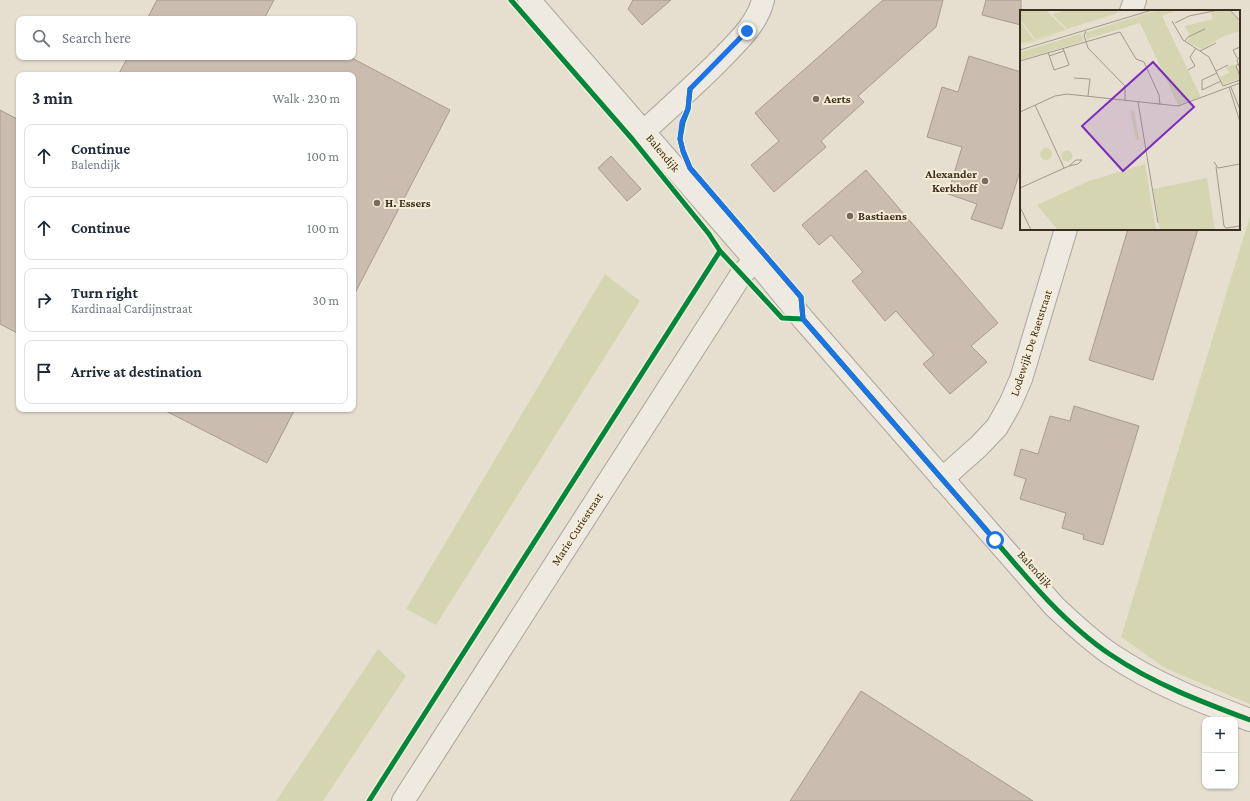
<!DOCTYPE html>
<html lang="en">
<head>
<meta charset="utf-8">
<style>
  body { margin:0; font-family:"Crimson Pro",serif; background:#f6f6f7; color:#1f2937 }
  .controls { position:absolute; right:12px; bottom:12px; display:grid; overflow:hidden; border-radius:8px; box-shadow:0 1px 3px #0004 }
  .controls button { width:36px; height:36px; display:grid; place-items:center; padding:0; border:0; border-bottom:1px solid #e0e1e3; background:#fff; color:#1f2937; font:20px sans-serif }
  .stop { position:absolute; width:12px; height:12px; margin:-9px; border:3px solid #1a73e8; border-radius:50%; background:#fff }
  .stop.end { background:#1a73e8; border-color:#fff; box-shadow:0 1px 4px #0008 }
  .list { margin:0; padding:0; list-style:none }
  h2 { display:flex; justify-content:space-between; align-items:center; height:52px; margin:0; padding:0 16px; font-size:17px }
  h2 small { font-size:13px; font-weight:400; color:#747a83 }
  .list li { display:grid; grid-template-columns:26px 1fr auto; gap:12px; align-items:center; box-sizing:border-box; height:64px; margin:0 8px 8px; padding:0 8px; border:1px solid #e0e1e3; border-radius:8px }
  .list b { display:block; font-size:15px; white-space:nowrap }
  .list p { margin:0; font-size:13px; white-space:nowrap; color:#747a83 }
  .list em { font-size:13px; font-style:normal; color:#747a83 }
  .icon { flex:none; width:22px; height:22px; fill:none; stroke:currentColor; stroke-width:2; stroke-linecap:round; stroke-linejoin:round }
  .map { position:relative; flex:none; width:1250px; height:801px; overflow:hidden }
  .search { position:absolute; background:#fff; box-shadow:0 1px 3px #0004; left:16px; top:16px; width:340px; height:44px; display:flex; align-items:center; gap:10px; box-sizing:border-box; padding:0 14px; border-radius:8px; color:#747a83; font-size:15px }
  .panel { position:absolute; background:#fff; box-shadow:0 1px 3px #0004; left:16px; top:72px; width:340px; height:340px; border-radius:8px }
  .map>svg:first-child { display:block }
  .green { fill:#d5d6b1 }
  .building { fill:#cabdb0; stroke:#a79b8e }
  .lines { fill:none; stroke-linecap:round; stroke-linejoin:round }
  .minor-casing { stroke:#aba498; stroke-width:24 }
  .minor { stroke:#eeeae1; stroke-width:22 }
  .cycleway-casing { stroke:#f6edd6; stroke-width:8 }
  .cycleway { stroke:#00873e; stroke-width:5 }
  .route { stroke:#1a73e8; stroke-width:5 }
  .poi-dot { fill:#776b5d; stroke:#f6edd6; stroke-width:1.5 }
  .labels { text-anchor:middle; stroke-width:4; stroke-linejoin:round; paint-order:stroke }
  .poi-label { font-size:12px; font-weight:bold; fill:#3b2d1f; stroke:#f6edd6; text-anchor:start }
  .street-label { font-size:12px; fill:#3b2d1f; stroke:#f6edd6 }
  .inset-road { fill:none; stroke:#a29889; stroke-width:1 }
  .view { fill:#7b2cbf; fill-opacity:0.15; stroke:#7b2cbf; stroke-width:2 }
  .inset-edge { fill:none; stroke:#3b2d1f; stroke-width:2 }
</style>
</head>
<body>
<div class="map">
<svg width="1250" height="801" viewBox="0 0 1250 801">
  <rect width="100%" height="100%" fill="#e6dfcf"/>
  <path class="green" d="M 1250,216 L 1250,704 L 1165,668 L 1121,637 Z
    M 605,274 L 640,301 L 436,625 L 406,609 Z
    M 378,649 L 406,676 L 323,801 L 276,801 Z"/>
  <path class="building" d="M 157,0 L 274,0 L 264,19 L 147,19 Z
    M 633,0 L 671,0 L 642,25 L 628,9 Z
    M 883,0 L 943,0 L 936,27 L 858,96 L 864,102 L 821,141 L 826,147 L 774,192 L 751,165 L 779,141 L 755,113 Z
    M 986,0 L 1021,0 L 1021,25 L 982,15 Z
    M 969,56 L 1021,72 L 1021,168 L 1002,229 L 971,219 L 977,204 L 948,194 L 962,147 L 927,137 L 942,87 L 958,92 Z
    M 128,57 L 350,57 L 450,110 L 353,297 L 353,75 L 118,75 Z
    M 0,110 L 19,120 L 19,334 L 0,324 Z
    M 611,156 L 641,189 L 627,201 L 598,168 Z
    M 866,170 L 998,323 L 971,346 L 987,362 L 950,394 L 923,364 L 934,355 L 896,311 L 885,321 L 852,281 L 863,272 L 831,235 L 819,245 L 802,225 Z
    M 1128,229 L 1198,229 L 1153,380 L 1089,360 Z
    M 1074,406 L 1139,426 L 1103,545 L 1083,539 L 1084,535 L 1062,528 L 1066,513 L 1020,499 L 1026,479 L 1014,475 L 1021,449 L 1038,454 L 1050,416 L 1070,421 Z
    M 162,409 L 295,409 L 267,463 Z
    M 861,691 L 1033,801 L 790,801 Z"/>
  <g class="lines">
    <defs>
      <path id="minor" d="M 529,0 L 755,260 L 803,319 L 1054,606 C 1072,623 1091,641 1112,655 C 1155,684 1202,702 1250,720
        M 1131,11 L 1135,0
        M 644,131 C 668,110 691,88 714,66 C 732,47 757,26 763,0
        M 942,479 L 979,446 L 997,427 L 1010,404 L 1021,379 L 1066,229
        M 403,801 L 741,275 L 755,260"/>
    </defs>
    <use href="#minor" class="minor-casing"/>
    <use href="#minor" class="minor"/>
    <defs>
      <path id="cycleway" d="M 511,0 L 633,140 L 709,234 L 720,251 L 782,318 L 803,319
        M 690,89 L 688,109 L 683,122 L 680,139 L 683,151 L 690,168 L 801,297 L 803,319
        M 803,319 C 861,385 918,452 976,518 C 1016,565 1060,621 1111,655 C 1154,684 1202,702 1250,720
        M 369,801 L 720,251"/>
    </defs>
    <use href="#cycleway" class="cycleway-casing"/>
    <use href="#cycleway" class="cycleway"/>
  </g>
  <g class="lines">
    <path class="route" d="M 747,31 L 690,89 L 688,109 L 682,122 L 680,139 L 683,151 L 690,168 L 801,297 L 803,319 L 995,540"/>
  </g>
  <g class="poi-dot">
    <circle cx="816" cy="99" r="4"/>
    <circle cx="985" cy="181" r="4"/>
    <circle cx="377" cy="203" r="4"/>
    <circle cx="850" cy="216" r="4"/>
  </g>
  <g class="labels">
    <g class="poi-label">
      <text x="824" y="103">Aerts</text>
      <text x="977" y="178" text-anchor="end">Alexander<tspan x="977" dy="14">Kerkhoff</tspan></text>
      <text x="385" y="207">H. Essers</text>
      <text x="858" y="220">Bastiaens</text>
    </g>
    <g class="street-label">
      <text transform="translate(663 153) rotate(50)" y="4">Balendijk</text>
      <text transform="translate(1031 343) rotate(-72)" y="4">Lodewijk De Raetstraat</text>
      <text transform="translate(577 529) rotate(-57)" y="4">Marie Curiestraat</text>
      <text transform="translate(1035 569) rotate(48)" y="4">Balendijk</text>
    </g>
  </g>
  <g transform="translate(1020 10)">
    <rect width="220" height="220" fill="#e6dfcf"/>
    <path d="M 0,0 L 26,0 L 46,20 L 15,29 L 0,9 ZM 46,0 L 97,0 L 98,3 L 47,19 L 32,4 ZM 138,0 L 158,0 L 142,6 L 181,87 L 158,95 L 120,13 L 67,29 L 65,23 L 67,22 ZM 200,0 L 209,0 L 220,12 L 220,21 L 204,26 L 182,39 L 167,32 L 170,26 L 165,16 L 193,9 L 191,3 ZM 0,11 L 14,30 L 46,21 L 0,36 L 13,30 L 0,34 ZM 60,24 L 64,29 L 61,32 L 0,50 L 0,42 ZM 216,54 L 220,69 L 203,74 L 200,67 L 209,63 L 206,57 ZM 114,100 L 119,129 L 116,130 L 110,101 ZM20 144a6 6 0 1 1 12 0a6 6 0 1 1-12 0ZM41.5 146a5.5 5.5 0 1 1 11 0a5.5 5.5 0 1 1-11 0ZM 125,154 L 136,220 L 38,220 L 17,195 L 69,171 ZM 187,168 L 195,220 L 140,220 L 133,179 Z" fill="#d5d6b1"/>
    <path class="inset-road" d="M 210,0 L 220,11M 152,11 L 163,30 L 189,47 L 203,76 L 220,70M 155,13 L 169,6 L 199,0M 66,21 L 64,25 L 68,38 L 105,76 L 105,90M 165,31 L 168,27 L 185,19M 0,40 L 132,0M 180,41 L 196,33M 28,42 L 34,60 L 49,55 L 43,38M 29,46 L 44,41M 220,46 L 217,50 L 220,59M 217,48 L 213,40 L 220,37M 0,51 L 100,22 L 116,49 L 124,52 L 139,85 L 140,95M 218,54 L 216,56 L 220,66M 168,60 L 175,56 L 170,47 L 176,38M 196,61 L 208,55M 197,63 L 182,70 L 182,80 L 201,71M 54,68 L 70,69 L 68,86M 209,77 L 220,112M 211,77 L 220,100M 118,92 L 138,213M 15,95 L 44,158M 0,102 L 35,86 L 47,84 L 158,96 L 220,73M 194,152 L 198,158 L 220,154M 196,157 L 204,216 L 206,218 L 220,216M 0,178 L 49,156 L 56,150 L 62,150 L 58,154 L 49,156M 0,197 L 11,220"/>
    <path class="view" d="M 133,52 L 174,97 L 103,161 L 62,116 Z"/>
    <rect width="220" height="220" class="inset-edge"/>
  </g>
</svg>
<div class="controls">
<button>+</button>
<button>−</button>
</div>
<div class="stop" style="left:995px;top:540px"></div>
<div class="stop end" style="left:747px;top:31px"></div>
<div class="search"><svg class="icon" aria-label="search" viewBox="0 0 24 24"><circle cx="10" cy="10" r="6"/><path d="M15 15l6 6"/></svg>Search here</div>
<section class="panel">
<h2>3 min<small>Walk · 230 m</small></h2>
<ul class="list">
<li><svg class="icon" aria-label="ahead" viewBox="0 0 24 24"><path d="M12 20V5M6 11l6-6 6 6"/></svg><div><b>Continue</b><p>Balendijk</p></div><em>100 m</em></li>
<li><svg class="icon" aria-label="ahead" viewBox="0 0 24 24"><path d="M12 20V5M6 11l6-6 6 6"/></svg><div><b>Continue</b></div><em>100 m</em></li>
<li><svg class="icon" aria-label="right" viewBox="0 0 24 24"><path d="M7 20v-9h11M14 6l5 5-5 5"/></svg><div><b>Turn right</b><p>Kardinaal Cardijnstraat</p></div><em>30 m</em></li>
<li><svg class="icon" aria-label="arrive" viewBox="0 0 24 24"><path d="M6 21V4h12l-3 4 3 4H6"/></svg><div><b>Arrive at destination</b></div></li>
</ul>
</section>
</div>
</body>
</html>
